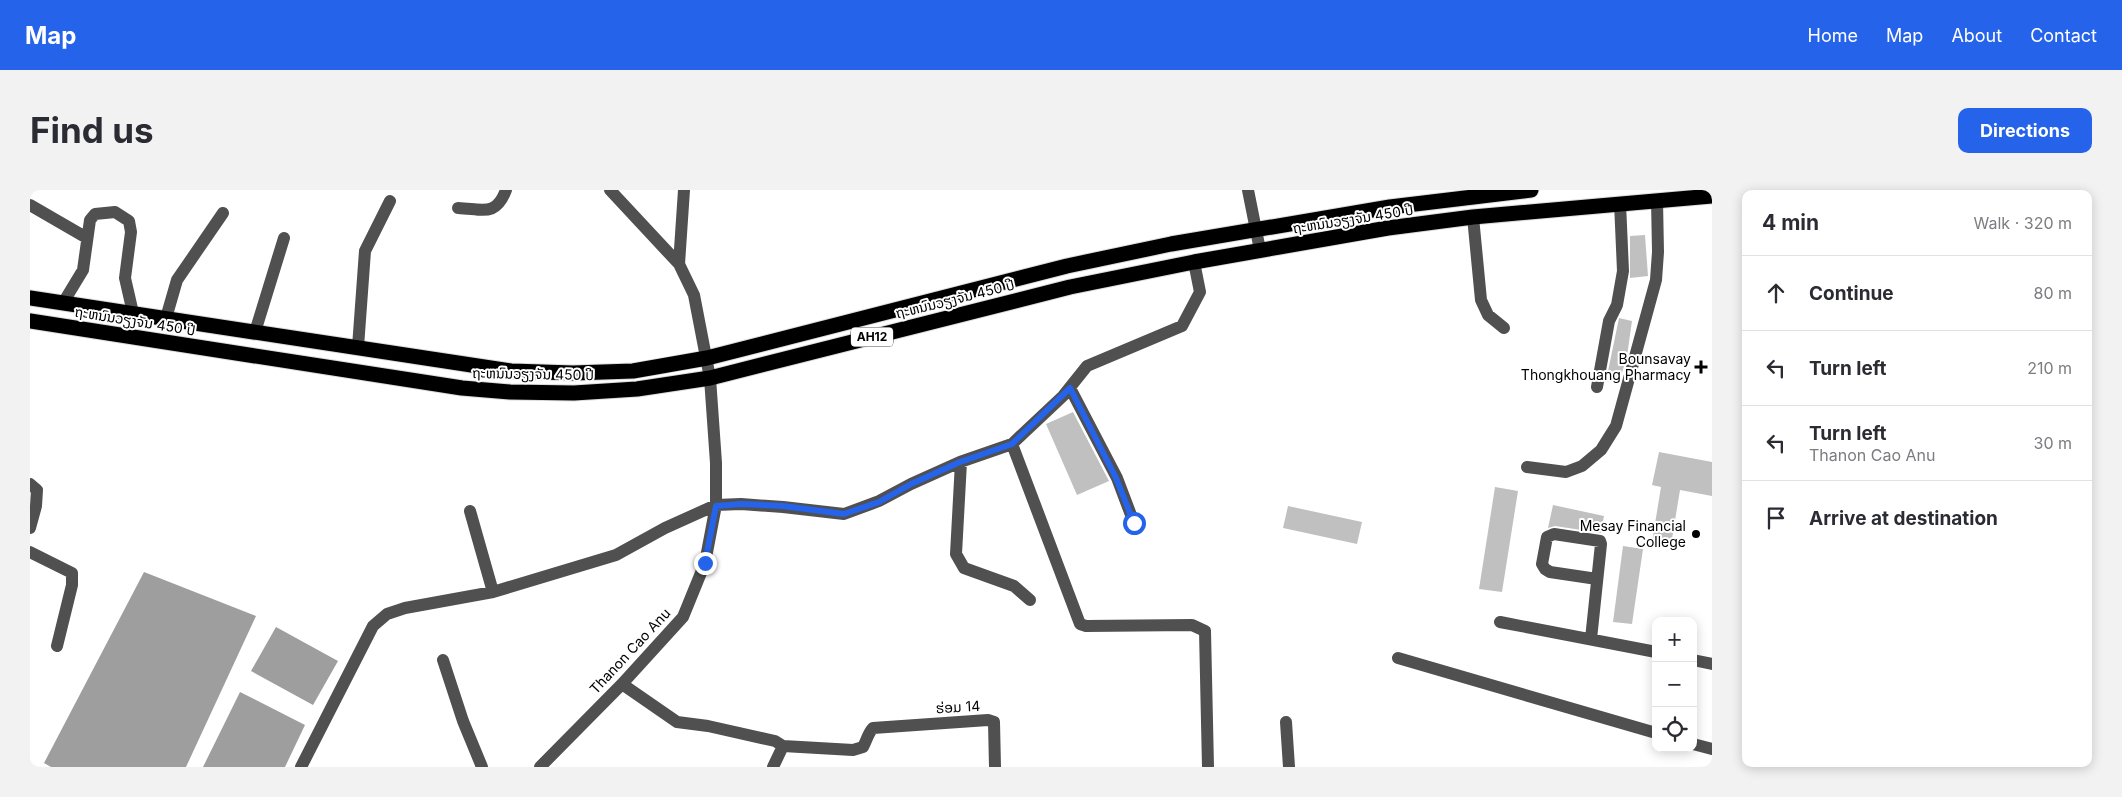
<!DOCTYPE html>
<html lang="en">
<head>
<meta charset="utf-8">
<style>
  body { margin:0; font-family:Inter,"Noto Sans Lao",sans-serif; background:#f2f2f3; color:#2b2b33 }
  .controls { position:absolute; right:15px; bottom:15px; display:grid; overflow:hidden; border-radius:10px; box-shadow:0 2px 12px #0003 }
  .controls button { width:45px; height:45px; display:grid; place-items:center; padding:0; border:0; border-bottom:1px solid #e1e1e2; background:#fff; color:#2b2b33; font:25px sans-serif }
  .stop { position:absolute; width:15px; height:15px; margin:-11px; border:4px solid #2563eb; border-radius:50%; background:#fff }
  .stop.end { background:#2563eb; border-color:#fff; box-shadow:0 1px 5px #0008 }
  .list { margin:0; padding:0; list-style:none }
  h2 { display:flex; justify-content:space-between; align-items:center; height:65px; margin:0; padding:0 20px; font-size:21px }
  h2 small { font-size:16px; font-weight:400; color:#7c7c81 }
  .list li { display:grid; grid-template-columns:32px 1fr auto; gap:15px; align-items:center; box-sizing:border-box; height:75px; padding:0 20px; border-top:1px solid #e1e1e2 }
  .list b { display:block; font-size:19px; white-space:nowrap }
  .list p { margin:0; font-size:16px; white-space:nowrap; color:#7c7c81 }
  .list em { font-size:16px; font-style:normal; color:#7c7c81 }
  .icon { flex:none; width:28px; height:28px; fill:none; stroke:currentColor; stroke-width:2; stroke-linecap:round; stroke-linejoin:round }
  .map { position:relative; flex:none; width:1682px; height:577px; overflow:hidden; border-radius:10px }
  header { display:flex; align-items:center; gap:30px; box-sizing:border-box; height:70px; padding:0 25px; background:#2563eb; color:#fff }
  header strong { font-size:24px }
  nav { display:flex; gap:28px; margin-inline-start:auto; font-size:18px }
  .intro { display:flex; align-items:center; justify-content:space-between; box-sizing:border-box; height:120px; padding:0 30px }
  h1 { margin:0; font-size:35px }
  .button { padding:12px 22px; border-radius:10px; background:#2563eb; color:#fff; font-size:18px; font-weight:700 }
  main { display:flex; gap:30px; padding:0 30px }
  aside { flex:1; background:#fff; border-radius:10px; box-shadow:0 2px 12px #0003 }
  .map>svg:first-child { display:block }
  .water { fill:#9e9e9e }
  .building { fill:#c0c0c0 }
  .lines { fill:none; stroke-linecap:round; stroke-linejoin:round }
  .highway-casing { stroke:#dbdbdb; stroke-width:17 }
  .minor { stroke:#505050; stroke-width:12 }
  .highway { stroke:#000; stroke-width:15 }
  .route { stroke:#2563eb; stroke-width:6 }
  .poi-dot { fill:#000; stroke:#fff; stroke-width:2 }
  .labels { text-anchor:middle; stroke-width:4; stroke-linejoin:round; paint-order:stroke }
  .shield { fill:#fff; stroke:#4c4c4c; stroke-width:1 }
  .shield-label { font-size:12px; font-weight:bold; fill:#000 }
  .street-label { font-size:14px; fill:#000; stroke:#fff }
  .poi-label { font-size:14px; fill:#000; stroke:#fff; text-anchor:end }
</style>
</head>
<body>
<header>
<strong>Map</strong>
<nav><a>Home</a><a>Map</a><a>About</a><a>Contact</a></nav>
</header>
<div class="intro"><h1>Find us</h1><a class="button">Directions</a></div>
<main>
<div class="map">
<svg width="1682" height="577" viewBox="0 0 1682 577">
  <rect width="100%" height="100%" fill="#fff"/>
  <path class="water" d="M 114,382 L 226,426 L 156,577 L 21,577 L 14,573 Z
    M 246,437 L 308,471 L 283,515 L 221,481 Z
    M 210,502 L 275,535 L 255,577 L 173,577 Z"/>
  <path class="building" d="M 1615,45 L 1618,86 L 1600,88 L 1600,46 Z
    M 1589,128 L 1602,131 L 1597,166 L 1589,193 L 1576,191 Z
    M 1043,222 L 1079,291 L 1047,305 L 1016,234 Z
    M 1629,262 L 1682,272 L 1682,306 L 1650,300 L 1641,355 L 1622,352 L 1631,297 L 1622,295 Z
    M 1465,297 L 1488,301 L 1472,402 L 1449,399 Z
    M 1523,315 L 1574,326 L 1571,343 L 1525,336 L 1518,338 Z
    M 1258,316 L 1332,332 L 1327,354 L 1253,338 Z
    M 1593,356 L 1613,359 L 1602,434 L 1583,432 Z"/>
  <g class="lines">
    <defs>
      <path id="highway" d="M 0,108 L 481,181 L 543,183 L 603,181 L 677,168 L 1037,76 L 1141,54 L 1360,17 L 1501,0
        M 0,131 L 432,198 L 480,202 L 544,203 L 607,199 L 680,188 L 1040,97 L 1164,72 L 1358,38 L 1443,27 L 1682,6"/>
    </defs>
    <use href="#highway" class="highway-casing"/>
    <path class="minor" d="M 1218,0 L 1230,60
      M 0,15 L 57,48
      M 428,18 C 453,19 466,27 476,0
      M 1443,27 L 1451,110 L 1458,125 L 1474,138
      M 649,74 L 654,0
      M 33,113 L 53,80 L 60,30 L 65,24 L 85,22 L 99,31 L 101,42 L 95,88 L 103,123
      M 136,128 L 147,90 L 193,23
      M 225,142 L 254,48
      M 328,157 L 335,61 L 360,11
      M 1567,197 L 1579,131 L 1587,115 L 1593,81 L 1590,13
      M 1040,198 L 1087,288 L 1104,333
      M 982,254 L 1050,434 L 1056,436 L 1162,435 L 1175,441 L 1178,577
      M 931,272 L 926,364 L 934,378 L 984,396 L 1000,410
      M 1497,277 L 1536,282 L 1552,276 L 1571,260 L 1586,236 L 1626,90 L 1628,62 L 1627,10
      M 0,294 L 7,300 L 6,316 L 0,338
      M 440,321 L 463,402
      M 0,362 L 42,383 L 42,395 L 27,456
      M 1470,432 L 1626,462
      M 1561,449 L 1571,354 L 1570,351 L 1524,344 L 1517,347 L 1512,374 L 1515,379 L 1520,382 L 1567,389
      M 1368,468 L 1626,543
      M 413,470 L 433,531 L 452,577
      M 1663,470 L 1682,474
      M 592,494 L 647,532 L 678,536 L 745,551 L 753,556 L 823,560 L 833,557 C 837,550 838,543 843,538 L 958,530 L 964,532 L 965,577
      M 1256,532 L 1259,577
      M 1663,554 L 1682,559
      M 271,577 L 343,436 L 357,424 L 375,418 L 463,402 L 586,365 L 635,338 L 686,315 L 711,314 L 753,317 L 814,324 L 849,311 L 881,294 L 930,272 L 982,254 L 1033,206 L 1057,176 L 1152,136 L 1170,102 L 1164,72
      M 510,577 L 592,494 L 653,427 L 675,373 L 686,315 L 686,273 L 680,188 L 664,105 L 649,74 L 580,0
      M 743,577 L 753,556"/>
    <use href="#highway" class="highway"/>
  </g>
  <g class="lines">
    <path class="route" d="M 675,373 L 686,316 L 711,314 L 753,316 L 814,324 L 849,312 L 881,294 L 930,272 L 982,254 L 1040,198 L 1086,288 L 1104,333"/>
  </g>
  <g class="poi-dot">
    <path d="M1668.5 169.5h5v5h5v5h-5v5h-5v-5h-5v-5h5z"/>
    <circle cx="1666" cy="344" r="5"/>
  </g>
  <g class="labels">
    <rect class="shield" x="821" y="137.5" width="42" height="19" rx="4"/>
    <g class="shield-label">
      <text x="842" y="151">AH12</text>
    </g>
    <g class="street-label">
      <text transform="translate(1323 29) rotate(-9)" y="5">ຖະຫນົນວຽງຈັນ 450 ປີ</text>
      <text transform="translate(925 109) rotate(-14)" y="5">ຖະຫນົນວຽງຈັນ 450 ປີ</text>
      <text transform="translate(105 131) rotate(9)" y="5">ຖະຫນົນວຽງຈັນ 450 ປີ</text>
      <text transform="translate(503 184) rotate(1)" y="5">ຖະຫນົນວຽງຈັນ 450 ປີ</text>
      <text transform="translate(600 461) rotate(-47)" y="5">Thanon Cao Anu</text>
      <text transform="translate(928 517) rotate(-3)" y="5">ຮ່ອມ 14</text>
    </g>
    <g class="poi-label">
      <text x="1661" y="174">Bounsavay<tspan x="1661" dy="16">Thongkhouang Pharmacy</tspan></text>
      <text x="1656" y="341">Mesay Financial<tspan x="1656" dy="16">College</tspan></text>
    </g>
  </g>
</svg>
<div class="controls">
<button>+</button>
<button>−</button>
<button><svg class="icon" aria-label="locate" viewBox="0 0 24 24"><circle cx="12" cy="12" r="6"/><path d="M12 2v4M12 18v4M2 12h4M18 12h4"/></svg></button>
</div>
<div class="stop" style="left:1104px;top:333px"></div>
<div class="stop end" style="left:675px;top:373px"></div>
</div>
<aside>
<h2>4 min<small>Walk · 320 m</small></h2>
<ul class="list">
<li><svg class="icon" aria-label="ahead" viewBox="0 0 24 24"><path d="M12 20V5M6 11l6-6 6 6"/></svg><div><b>Continue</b></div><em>80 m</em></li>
<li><svg class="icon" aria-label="left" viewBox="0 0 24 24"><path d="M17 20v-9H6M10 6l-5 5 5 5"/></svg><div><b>Turn left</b></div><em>210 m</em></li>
<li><svg class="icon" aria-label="left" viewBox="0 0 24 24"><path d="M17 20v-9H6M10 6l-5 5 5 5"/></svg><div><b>Turn left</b><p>Thanon Cao Anu</p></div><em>30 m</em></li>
<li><svg class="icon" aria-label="arrive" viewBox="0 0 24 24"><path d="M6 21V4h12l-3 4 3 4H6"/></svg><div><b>Arrive at destination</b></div></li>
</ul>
</aside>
</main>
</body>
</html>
